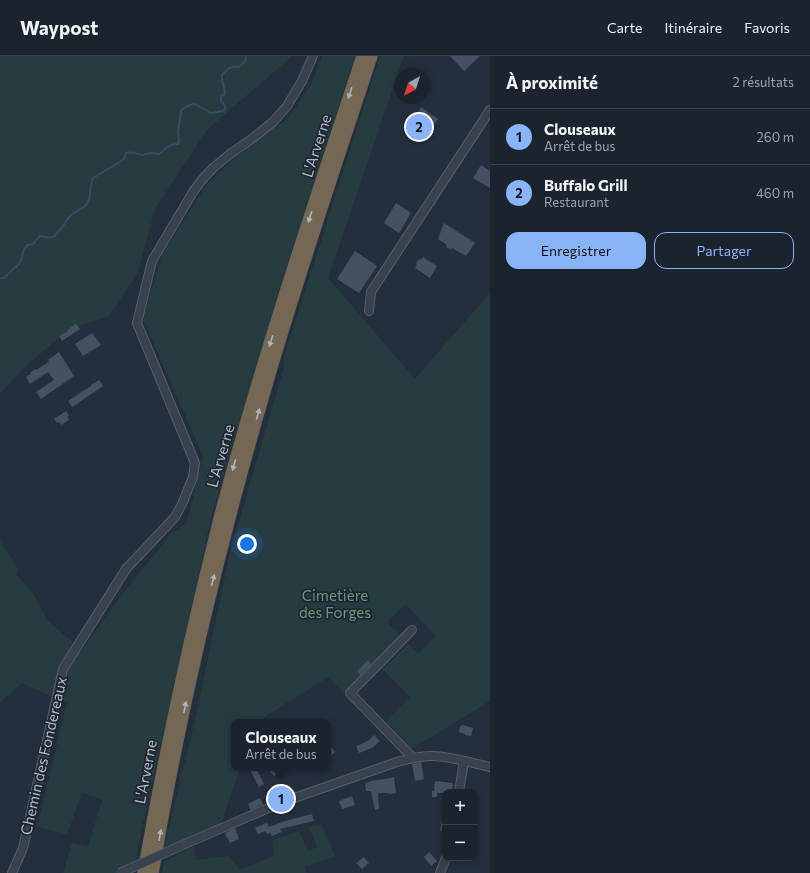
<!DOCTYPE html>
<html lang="fr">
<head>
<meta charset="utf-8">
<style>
  body { margin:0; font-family:Commissioner,sans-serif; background:#242b36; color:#f1f3f6 }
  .controls { position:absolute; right:12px; bottom:12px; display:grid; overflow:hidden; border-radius:8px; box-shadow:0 2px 6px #0003 }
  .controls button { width:36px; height:36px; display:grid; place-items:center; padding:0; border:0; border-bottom:1px solid #39404a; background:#1b232e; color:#f1f3f6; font:20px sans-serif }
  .compass { position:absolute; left:394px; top:12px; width:36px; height:36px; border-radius:50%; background:#1b232e; box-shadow:0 2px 6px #0003; rotate:219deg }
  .you { position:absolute; left:247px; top:488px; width:14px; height:14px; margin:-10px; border:3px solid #fff; border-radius:50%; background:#1a73e8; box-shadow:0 0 0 6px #1a73e833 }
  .badge { display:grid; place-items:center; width:26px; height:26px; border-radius:50%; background:#8ab4f8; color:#111; font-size:13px; font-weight:700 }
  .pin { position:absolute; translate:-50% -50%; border:2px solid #fff; box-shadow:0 1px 4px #0006 }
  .popup { position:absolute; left:231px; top:663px; width:100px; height:52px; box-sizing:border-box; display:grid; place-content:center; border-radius:8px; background:#1b232e; filter:drop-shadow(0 1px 3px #0005); font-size:13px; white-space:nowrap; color:#a0a4aa }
  .popup b { font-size:15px; color:#f1f3f6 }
  .popup::after { content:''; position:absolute; left:50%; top:100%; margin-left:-8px; border:8px solid transparent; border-top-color:#1b232e }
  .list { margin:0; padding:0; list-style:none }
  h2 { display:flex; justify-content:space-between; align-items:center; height:52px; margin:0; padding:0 16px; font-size:17px }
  h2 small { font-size:13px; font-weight:400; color:#a0a4aa }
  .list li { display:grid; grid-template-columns:26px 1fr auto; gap:12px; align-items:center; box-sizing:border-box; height:56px; padding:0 16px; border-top:1px solid #39404a }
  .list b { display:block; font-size:15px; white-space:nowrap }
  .list p { margin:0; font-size:13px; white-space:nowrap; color:#a0a4aa }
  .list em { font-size:13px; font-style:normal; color:#a0a4aa }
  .actions { display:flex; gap:8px; padding:12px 16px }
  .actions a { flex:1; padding:9px 0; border:1px solid #8ab4f8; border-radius:12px; text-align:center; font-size:14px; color:#8ab4f8 }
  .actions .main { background:#8ab4f8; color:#111 }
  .map { position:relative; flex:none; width:490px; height:817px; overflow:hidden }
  header { display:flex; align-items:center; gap:24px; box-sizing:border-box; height:56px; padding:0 20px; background:#1b232e; border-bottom:1px solid #39404a }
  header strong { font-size:19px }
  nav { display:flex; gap:22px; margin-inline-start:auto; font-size:14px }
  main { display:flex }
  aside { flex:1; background:#1b232e }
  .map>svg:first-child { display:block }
  .green { fill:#263c3f }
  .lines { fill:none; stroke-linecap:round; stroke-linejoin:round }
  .stream { stroke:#394c67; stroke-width:2 }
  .building { fill:#455162 }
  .minor-casing { stroke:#565f6c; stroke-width:10 }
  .highway-casing { stroke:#434c59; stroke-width:12 }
  .minor { stroke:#38414e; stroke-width:8 }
  .highway { stroke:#746855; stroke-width:11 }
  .minor-bridge-casing { stroke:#565f6c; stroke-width:10; stroke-linecap:butt }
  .minor-bridge { stroke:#38414e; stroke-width:8 }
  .oneway { fill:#aeb4bd }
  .labels { text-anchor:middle; stroke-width:3.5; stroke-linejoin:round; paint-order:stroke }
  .street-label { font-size:15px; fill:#b4bcc9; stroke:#1d2633 }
  .park-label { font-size:15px; fill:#6b9a76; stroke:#1d2633 }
</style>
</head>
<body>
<header>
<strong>Waypost</strong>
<nav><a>Carte</a><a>Itinéraire</a><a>Favoris</a></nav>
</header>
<main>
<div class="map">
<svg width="490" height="817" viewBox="0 0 490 817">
  <rect width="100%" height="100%" fill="#242f3e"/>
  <path class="green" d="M 0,0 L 292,0 L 207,74 L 155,153 L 138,216 L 109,260 L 70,273 L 29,307 L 0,337 Z
    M 322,0 L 355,0 L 280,230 L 212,458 L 139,785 L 134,817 L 63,817 L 72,787 L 88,790 L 102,744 L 82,737 L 67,778 L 37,771 L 67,647 L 22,627 L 0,647 L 0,485 L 18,513 L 16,518 L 32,536 L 48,565 L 82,594 L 120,541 L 172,477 L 187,467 L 203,400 L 143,263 L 162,199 L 207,128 L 217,118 L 244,95 L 289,61 L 311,29 Z
    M 380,0 L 404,0 L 328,222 L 415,323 L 490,237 L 490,645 L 412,693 L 386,665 L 410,641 L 382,613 L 408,588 L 418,598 L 436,580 L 405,548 L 387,566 L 401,580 L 344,637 L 328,621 L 257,666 L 234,666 L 234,712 L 240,712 L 221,768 L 164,792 L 196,660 L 230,496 L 284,311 L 284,301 Z
    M 322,769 L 335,801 L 305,810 L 307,817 L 162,817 L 164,805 L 194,791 L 196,804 L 228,800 L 230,803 L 240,813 L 274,800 L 272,784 L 299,775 L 308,795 L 317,791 L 309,771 Z"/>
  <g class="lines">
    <path class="stream" d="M 0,223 L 4,222 L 18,209 L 21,204 L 24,193 L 28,189 L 33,188 L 40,180 C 44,181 49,182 53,181 C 61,176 65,165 71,159 C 77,154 85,153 88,146 C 92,138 89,129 93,122 L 123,104 L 125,101 L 126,97 C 132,95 136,98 142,99 C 145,99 148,97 151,97 C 154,97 156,98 158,98 C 164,98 165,88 178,88 L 179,86 L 178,76 L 181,55 L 184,52 L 190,49 L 195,48 L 211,57 L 223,55 L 225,53 L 225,50 L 221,45 L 221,40 L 225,38 C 225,31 221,27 222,19 C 227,14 231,9 239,11 C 243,7 246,6 246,0"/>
  </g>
  <path class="building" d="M 450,0 L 480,0 L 464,15 Z
    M 421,51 L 438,63 L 423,86 L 405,74 L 407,72 L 404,70 L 414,56 L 417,58 Z
    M 481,109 L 490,115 L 490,132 L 473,122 Z
    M 396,147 L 411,157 L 399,177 L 384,167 Z
    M 444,167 L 475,187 L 466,200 L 452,192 L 451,194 L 446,191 L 447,189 L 438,183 Z
    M 355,195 L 377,210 L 359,237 L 337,223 Z
    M 423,201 L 437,210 L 430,222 L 415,212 L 417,209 L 416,208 L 419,203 L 421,204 Z
    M 76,268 L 80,273 L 62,285 L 59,280 L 68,275 L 67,274 Z
    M 92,277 L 101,289 L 83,300 L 75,288 Z
    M 59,296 L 74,320 L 41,343 L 36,336 L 54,324 L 48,316 L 30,328 L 26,321 L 31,318 L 30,317 L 35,313 L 36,314 L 44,309 L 49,306 L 48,304 Z
    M 99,324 L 103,330 L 72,351 L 68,345 L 91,330 L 91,329 Z
    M 66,355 L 69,360 L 67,360 L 69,364 L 61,369 L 59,366 L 57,367 L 54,363 Z
    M 368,604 L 371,608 L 360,619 L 357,615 Z
    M 462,669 L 473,672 L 471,680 L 465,679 L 465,678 L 459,676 L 460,671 Z
    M 374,679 L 380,685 L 372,692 L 359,697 L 356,690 L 368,685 Z
    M 328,687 L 335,696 L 328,702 Z
    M 421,706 L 424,723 L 415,725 L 412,708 Z
    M 252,712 L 256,712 L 264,728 L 259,731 L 250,714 Z
    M 272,712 L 285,712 L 274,720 L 269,714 Z
    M 394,721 L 396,737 L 389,738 L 388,737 L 378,737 L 379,753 L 375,754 L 371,735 L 366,735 L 365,727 L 370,726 L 370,725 L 386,723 Z
    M 435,725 L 453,727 L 452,736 L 445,736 L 445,737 L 437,737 L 437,741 L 432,741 L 432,735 L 434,735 Z
    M 352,740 L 355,749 L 342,753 L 339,745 Z
    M 260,742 L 263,748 L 251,754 L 248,748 Z
    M 312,758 L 314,765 L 280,773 L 282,776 L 272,780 L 270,777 L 267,778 L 265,775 L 258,778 L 255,772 L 267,767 L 269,771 L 285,765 Z
    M 443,760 L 445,760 L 445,776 L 440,774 Z
    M 235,772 L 239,783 L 230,787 L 225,777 Z
    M 429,796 L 437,805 L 431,810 L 424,801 Z
    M 364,801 L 369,807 L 362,813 L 356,807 Z"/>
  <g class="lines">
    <defs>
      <path id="minor" d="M 369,255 L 371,236 L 490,54
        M 412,574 L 350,637 L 413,702
        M 459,736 L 464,705
        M 178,791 L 280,747 L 397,706 C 409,703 422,699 434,700 C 453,701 472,707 490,711
        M 12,817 L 23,792 L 63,613 L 126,513 L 175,461 L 182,448 L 193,421 L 195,407 L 137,267 L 152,205 L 193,136 L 201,125 L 213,112 L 230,98 L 253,82 L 273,66 L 287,50 L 302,25 L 313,0
        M 440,817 L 446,802"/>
      <path id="highway" d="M 143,817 C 164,697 190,578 220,459 C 261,304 312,152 362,0
        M 153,817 C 181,653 219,492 266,332 C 298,221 336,110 372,0"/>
    </defs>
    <use href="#minor" class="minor-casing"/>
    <use href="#highway" class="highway-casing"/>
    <use href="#minor" class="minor"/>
    <use href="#highway" class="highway"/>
    <defs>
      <path id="minor-bridge" d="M 120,817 L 178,791"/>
    </defs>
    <use href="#minor-bridge" class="minor-bridge-casing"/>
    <use href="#minor-bridge" class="minor-bridge"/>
  </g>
  <defs><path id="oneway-solid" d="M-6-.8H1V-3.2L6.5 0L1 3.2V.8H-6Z"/></defs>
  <g class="oneway">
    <use href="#oneway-solid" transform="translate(350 37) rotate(108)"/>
    <use href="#oneway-solid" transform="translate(310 161) rotate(108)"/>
    <use href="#oneway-solid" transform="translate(271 285) rotate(107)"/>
    <use href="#oneway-solid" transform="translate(258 358) rotate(-74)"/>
    <use href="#oneway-solid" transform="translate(234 409) rotate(106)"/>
    <use href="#oneway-solid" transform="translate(213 524) rotate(-76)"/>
    <use href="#oneway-solid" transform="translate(185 651) rotate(-78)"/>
    <use href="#oneway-solid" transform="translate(160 779) rotate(-80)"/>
  </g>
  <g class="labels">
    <g class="street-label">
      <text transform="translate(317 90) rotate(-72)" y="5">L'Arverne</text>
      <text transform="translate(221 400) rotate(-74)" y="5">L'Arverne</text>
      <text transform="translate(44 700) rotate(-77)" y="5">Chemin des Fondereaux</text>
      <text transform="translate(146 716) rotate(-79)" y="5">L'Arverne</text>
    </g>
    <g class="park-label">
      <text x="335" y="545">Cimetière<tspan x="335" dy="17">des Forges</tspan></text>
    </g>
  </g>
</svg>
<div class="controls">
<button>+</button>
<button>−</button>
</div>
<svg class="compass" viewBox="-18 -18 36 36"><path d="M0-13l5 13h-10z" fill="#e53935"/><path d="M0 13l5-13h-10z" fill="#a0a4aa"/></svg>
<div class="you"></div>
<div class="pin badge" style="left:281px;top:743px">1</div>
<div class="popup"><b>Clouseaux</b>Arrêt de bus</div>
<div class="pin badge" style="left:419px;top:71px">2</div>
</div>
<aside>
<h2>À proximité<small>2 résultats</small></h2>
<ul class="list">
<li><span class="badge">1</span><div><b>Clouseaux</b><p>Arrêt de bus</p></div><em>260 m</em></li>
<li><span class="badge">2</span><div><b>Buffalo Grill</b><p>Restaurant</p></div><em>460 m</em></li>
</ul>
<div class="actions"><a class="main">Enregistrer</a><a>Partager</a></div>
</aside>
</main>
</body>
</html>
